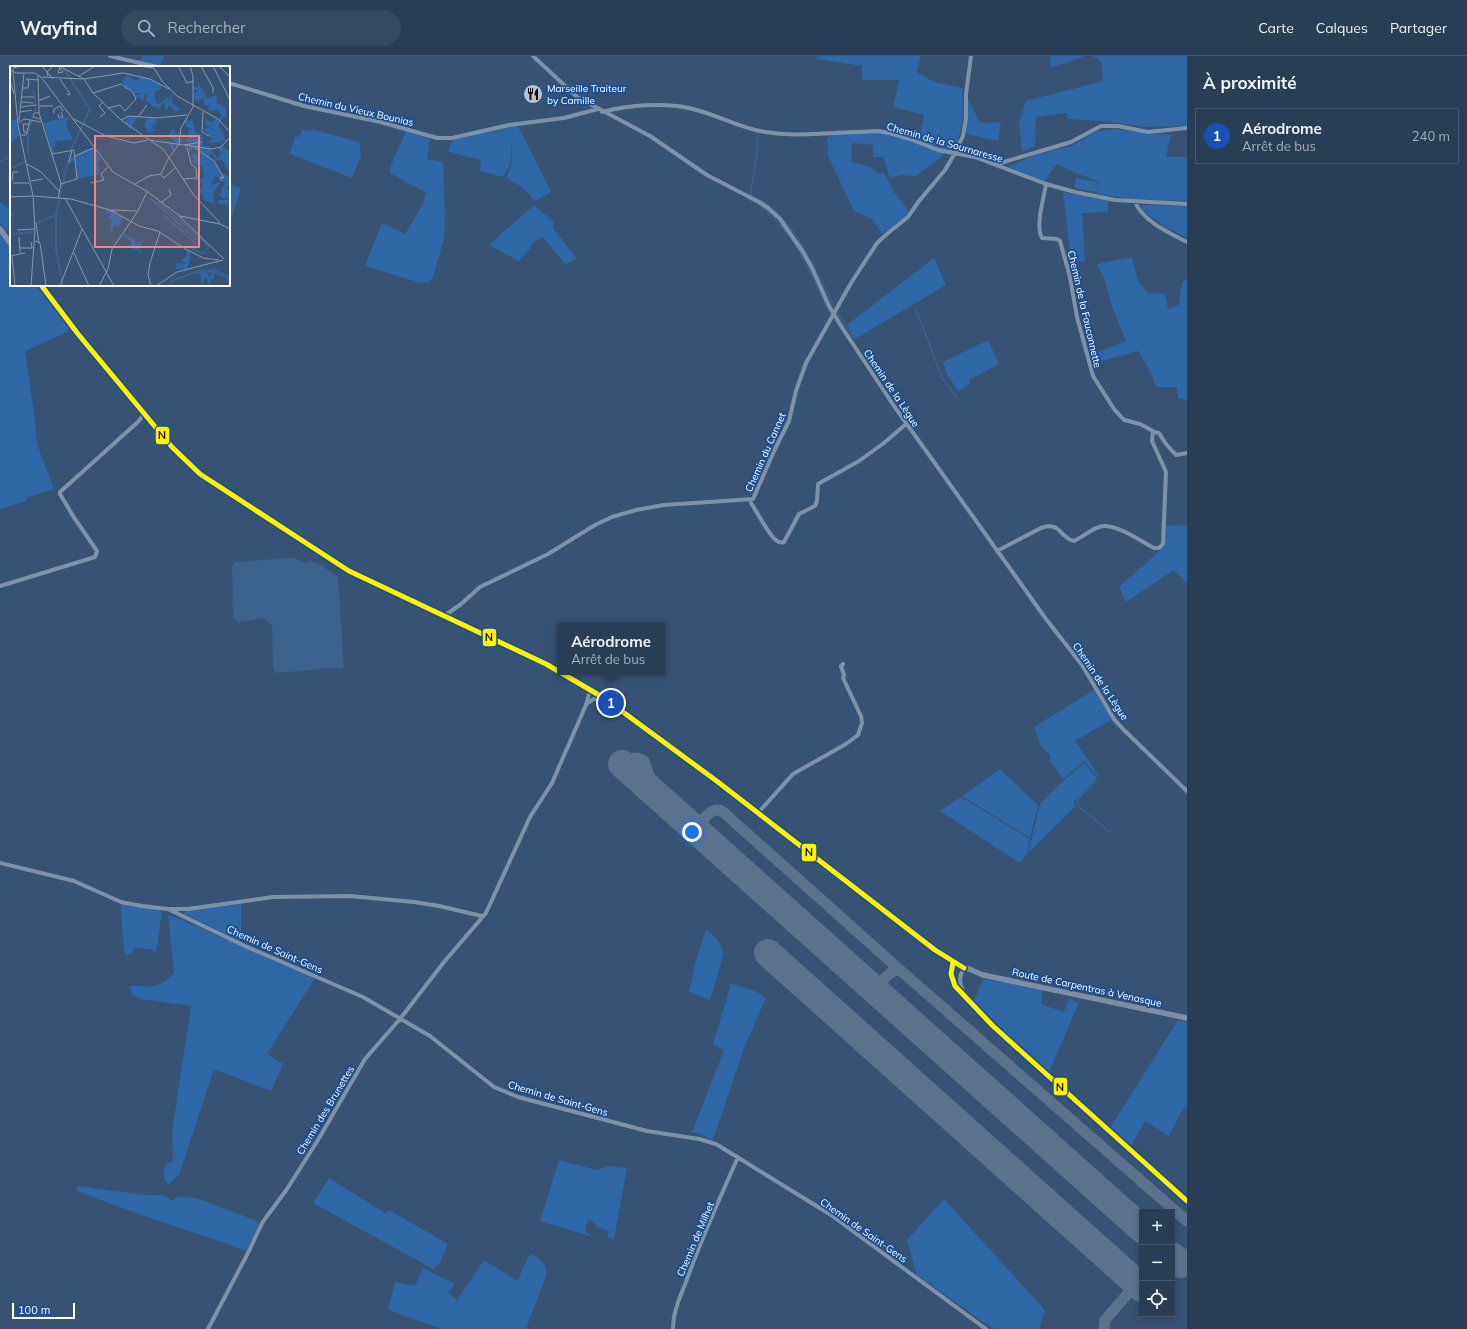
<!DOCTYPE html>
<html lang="fr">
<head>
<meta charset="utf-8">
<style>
  body { margin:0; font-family:Mulish,sans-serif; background:#344961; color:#f1f3f6 }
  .controls { position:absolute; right:12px; bottom:12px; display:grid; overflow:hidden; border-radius:0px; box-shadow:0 2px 6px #0003 }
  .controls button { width:36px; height:36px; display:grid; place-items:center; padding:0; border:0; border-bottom:1px solid #44576d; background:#283e57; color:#f1f3f6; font:20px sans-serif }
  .scale { position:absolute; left:12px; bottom:10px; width:63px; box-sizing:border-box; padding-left:4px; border:2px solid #fff; border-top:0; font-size:11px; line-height:14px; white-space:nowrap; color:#fff; -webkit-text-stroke:3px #1b4f8f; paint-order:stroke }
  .you { position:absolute; left:692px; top:776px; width:14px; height:14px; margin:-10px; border:3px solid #fff; border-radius:50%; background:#1a73e8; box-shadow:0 0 0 6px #1a73e833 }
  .badge { display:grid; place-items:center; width:26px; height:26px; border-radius:50%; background:#8abfa5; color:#fff; font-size:13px; font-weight:700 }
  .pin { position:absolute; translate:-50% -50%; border:2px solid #fff; box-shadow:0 1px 4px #0006 }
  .popup { position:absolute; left:557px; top:567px; width:108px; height:52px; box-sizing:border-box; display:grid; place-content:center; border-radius:0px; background:#283e57; filter:drop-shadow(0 1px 3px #0005); font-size:13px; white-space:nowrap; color:#a5aeba }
  .popup b { font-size:15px; color:#f1f3f6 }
  .popup::after { content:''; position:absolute; left:50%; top:100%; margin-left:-8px; border:8px solid transparent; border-top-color:#283e57 }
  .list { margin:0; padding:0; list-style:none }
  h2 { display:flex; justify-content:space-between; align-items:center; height:52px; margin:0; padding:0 16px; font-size:17px }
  h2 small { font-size:13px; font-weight:400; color:#a5aeba }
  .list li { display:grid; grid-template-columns:26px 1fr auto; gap:12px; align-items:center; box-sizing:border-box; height:56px; margin:0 8px 8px; padding:0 8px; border:1px solid #44576d; border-radius:0px }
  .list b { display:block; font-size:15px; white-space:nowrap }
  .list p { margin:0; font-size:13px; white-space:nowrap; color:#a5aeba }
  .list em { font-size:13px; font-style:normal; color:#a5aeba }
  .icon { flex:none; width:22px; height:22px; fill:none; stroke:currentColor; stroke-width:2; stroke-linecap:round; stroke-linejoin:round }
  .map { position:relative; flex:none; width:1187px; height:1273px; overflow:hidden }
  header { display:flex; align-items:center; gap:24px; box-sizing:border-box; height:56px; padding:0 20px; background:#283e57; border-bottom:1px solid #44576d }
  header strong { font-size:19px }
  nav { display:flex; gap:22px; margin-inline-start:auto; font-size:14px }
  .search { width:280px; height:36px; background:#344961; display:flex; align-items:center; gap:10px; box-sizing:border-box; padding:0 14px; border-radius:22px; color:#a5aeba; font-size:15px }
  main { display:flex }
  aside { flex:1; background:#283e57 }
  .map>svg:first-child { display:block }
  .green { fill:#2f66a5 }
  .water { fill:#3b618d }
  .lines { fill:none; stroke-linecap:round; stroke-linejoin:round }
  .stream { stroke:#3b618d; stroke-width:1.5 }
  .taxiway { stroke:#5a728e; stroke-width:11 }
  .runway { stroke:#5a728e; stroke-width:28 }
  .minor { stroke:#7d92a8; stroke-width:4 }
  .major { stroke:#7d8ea7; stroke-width:5.5 }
  .bus-1-casing { stroke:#1b4f8f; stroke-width:8 }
  .bus-1 { stroke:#fff100; stroke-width:5 }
  .labels { text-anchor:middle; stroke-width:3.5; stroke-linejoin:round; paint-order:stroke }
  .poi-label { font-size:10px; fill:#fff; stroke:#1b4f8f; text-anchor:start }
  .street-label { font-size:10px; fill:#fff; stroke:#1b4f8f }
  .inset-river { fill:none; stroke:#3b618d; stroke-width:2 }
  .inset-road { fill:none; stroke:#8697ac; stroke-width:1 }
  .view { fill:#e88989; fill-opacity:0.15; stroke:#e88989; stroke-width:2 }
  .inset-edge { fill:none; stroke:#fff; stroke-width:2 }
  .line-badge { stroke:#1b4f8f; stroke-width:1.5 }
  .pale-badge-label { font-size:11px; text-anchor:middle; font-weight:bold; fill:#111 }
</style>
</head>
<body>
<header>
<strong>Wayfind</strong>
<div class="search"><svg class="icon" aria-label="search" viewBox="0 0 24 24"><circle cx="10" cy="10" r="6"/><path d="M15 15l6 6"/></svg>Rechercher</div>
<nav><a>Carte</a><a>Calques</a><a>Partager</a></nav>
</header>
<main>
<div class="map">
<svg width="1187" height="1273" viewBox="0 0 1187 1273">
  <rect width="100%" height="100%" fill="#365274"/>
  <path class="green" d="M 142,0 L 164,0 L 160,10 L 140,5 Z
    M 817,0 L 921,0 L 916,16 L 934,26 L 962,32 L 964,61 L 956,91 L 949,95 L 928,90 L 919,84 L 924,59 L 893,51 L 899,24 L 862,24 L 862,10 L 817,3 Z
    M 1050,0 L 1085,0 L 1051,12 Z
    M 1093,0 L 1187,0 L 1187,70 L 1144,71 L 1105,65 L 1069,63 L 1066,57 L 1036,61 L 1035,90 L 1022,96 L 1019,66 L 1026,45 L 1103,25 L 1101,5 Z
    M 968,43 L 980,67 L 1001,66 L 998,85 L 966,78 Z
    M 513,70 L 518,70 L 551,136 L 537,144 L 532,142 C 526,132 515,127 506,122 L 511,110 Z
    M 513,70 L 510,109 L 503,121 L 480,115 L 481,104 L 449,96 L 449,91 L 454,83 Z
    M 302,73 L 310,75 L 311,73 L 359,86 L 361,100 L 352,122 L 290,98 L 295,80 L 299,81 Z
    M 1114,73 L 1155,78 L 1171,79 L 1166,101 L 1187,101 L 1187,145 L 1131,143 L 1097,138 L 1099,125 L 1075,117 L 1057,108 L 1044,126 L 1007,111 L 1038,98 L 1071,90 L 1097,75 Z
    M 406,75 L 430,82 L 427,103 L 443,106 L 445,164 L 444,183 L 433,221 L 429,226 L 421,227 L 365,210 L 382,167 L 405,178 L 423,148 L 426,137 L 390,117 L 391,109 Z
    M 877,77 L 903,82 L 936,95 L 946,97 L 916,120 L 900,119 L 890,123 L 883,101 L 873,101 L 873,89 L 852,87 L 851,106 L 871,111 L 877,117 L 884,117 L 894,136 L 909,155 L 907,160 L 882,178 L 872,163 L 854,155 L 828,100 L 827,82 L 835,78 Z
    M 1076,122 L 1098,126 L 1097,136 L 1074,132 Z
    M 229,128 L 241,132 L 231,164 L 229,163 Z
    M 1063,136 L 1108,145 L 1108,156 L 1082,157 L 1085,205 L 1071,205 Z
    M 0,146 L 11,154 L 11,169 L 6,176 L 0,167 Z
    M 534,149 L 554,166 L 553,172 L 577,203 L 565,208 L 543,181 L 533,186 L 529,194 L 519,205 L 489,189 Z
    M 1140,149 L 1187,150 L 1187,182 C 1171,173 1150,165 1140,149 Z
    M 0,178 L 11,193 L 11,229 L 38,229 L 71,274 L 25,295 L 33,349 L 37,388 L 54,433 L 26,442 L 26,445 L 0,453 Z
    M 1132,201 L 1138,225 L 1148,237 L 1165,238 L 1168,253 L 1179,248 L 1182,227 L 1187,222 L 1187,344 L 1178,342 L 1177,331 L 1156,331 L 1151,317 L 1138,295 L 1091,308 L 1089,300 L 1126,285 L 1112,251 L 1105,224 L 1097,208 Z
    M 934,202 L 946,229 L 855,283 L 847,269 Z
    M 988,284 L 999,308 L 969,324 L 970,328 L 958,335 L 947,318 L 943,306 Z
    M 1187,469 L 1187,527 L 1174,514 L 1126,546 L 1119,531 L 1164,491 L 1165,470 Z
    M 1094,634 L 1112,664 L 1088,677 L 1075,685 L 1099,720 L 1098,721 L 1084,705 L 1063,723 L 1050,705 L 1050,699 L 1041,690 L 1034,671 Z
    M 1084,707 L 1097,722 L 1073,747 L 1076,750 L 1028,797 L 1040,748 L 1063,725 Z
    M 1000,713 L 1038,749 L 1030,782 L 962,740 Z
    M 961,741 L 1030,783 L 1027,797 L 1020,807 L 940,755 Z
    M 121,847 L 162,854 L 156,898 L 151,893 L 134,892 L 132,897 L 125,900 L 122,873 Z
    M 241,847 L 241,885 L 184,858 L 187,855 Z
    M 168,858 L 315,922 L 267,998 L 283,1008 L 271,1035 L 214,1013 L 179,1119 L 169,1128 L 166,1127 C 163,1121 163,1114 166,1108 L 173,1106 L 172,1076 L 191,950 L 141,943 L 132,938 L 129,930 C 151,929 157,935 174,917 Z
    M 706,874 C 716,880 719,886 724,897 L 710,944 L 689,936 L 696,904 Z
    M 983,923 L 1043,933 L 1041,948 L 1064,956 L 1069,943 L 1079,947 L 1049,1016 L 1014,985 L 974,945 Z
    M 731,928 L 756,935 L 766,942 L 744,992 L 713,1084 L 703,1079 L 692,1076 L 724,994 L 713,988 Z
    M 1178,964 L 1187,966 L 1187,1052 L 1184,1051 L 1169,1080 L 1145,1065 L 1131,1090 L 1110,1072 Z
    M 559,1104 L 596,1114 L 608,1110 L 627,1112 L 614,1183 L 608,1181 L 609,1175 L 597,1171 L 594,1165 L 588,1164 L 585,1174 L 593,1181 L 540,1165 Z
    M 329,1122 L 385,1157 L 389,1154 L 448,1188 L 439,1208 L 433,1213 L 313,1147 Z
    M 77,1130 L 147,1139 L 163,1139 L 173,1145 L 176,1141 L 195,1142 L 210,1147 L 259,1166 L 247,1195 C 190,1175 133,1157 77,1135 Z
    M 944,1143 L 1045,1254 L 1039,1273 L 995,1273 L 983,1266 L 917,1219 L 907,1184 Z
    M 530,1198 C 540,1201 545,1207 547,1218 L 526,1273 L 442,1273 L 388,1254 L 395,1226 L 415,1230 L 423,1212 L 455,1228 L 448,1237 L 457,1244 L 484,1204 L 517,1225 Z"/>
  <path class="water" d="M 287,502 L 294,502 L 306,507 L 309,505 L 320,508 L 338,521 L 344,611 L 342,613 L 331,612 L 276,617 L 273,613 L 272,569 L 263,562 L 239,566 L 233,563 L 232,510 L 234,506 Z"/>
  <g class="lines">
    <path class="stream" d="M 758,78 L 756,105 L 750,138 C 795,160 812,209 834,250
      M 0,106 L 6,102 L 11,105
      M 749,143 C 754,146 760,149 764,153 C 796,180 813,221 830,258
      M 916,253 L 942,322 L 957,342
      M 837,256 L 854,283
      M 1112,665 L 1144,696
      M 1148,700 L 1164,715
      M 1097,724 L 1080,741 L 1077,746 L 1078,750 L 1110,776
      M 1175,726 L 1187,739"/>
    <path class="taxiway" d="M 625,711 C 627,701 636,700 644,705 L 656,739
      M 696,774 C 702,766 710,750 722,755 L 900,914 L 1187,1165
      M 881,927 L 879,935 L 882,941
      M 867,928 C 883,935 885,913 900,914
      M 1174,1202 L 1179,1202 L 1187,1198
      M 1104,1273 L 1105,1264 L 1137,1227"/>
    <path class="runway" d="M 622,708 L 1142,1173
      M 768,897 L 1142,1232
      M 1172,1200 L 1181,1208"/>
    <path class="minor" d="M 110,0 L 157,11
      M 533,0 L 577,41 L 650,80 L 707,119 L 759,146 L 768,152 L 780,163 L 803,196 L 812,212 L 829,250 L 841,270 L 894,350 L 1046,563 L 1082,609 L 1114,663 L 1123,673 L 1187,735
      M 229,27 L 304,50 L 381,66 L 437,82 L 452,82 L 509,69 L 564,62 L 598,53
      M 602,56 C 628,49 667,46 693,53 C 718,59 740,72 765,76 C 789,80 811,78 835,77 C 849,76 863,76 878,75 L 889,77 L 910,83 L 938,94 L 975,101 L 1046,128 L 1075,136 L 1115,144 L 1187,148
      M 997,108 L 1071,86 L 1101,70 L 1118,70 L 1148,76 L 1187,72
      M 1135,146 C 1144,166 1168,176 1187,186
      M 1154,376 L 1159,377 L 1166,388 L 1176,399 L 1187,397
      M 751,447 C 757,456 770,481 777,485 C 781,487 780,487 784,486 L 799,458 L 815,450 L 817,445 L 818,428 L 859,405 L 884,387 L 906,368
      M 997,495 L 1041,472 C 1060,465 1059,481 1074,485 C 1083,481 1090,474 1099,471 C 1113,465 1142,486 1154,492 L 1159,492 L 1163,488 L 1166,416 L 1152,385 L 1153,375 L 1140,368 L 1124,364 L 1114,353 L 1093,320 L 1077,261 L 1070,221 L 1060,185 L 1057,183 L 1042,182 C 1035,170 1044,142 1046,128
      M 0,530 L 95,501 L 97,495 L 73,460 L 60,438 L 60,436 L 139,365 L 144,357
      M 444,560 L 461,548 L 480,531 L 548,498 L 595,469 L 612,461 L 636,454 L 664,449 L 753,443 L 775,393 L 789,365 L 796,335 L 806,307 L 851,227 L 877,187 L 888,177 L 908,161 L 919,145 L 945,114 L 955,97 L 963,80 L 966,62 L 966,38 L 971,0
      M 586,648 L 594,643 L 603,642
      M 758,757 L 793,718 L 846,688 L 858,679 L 862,667 L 861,660 L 843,622 L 844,619 L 841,610 L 843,608
      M 0,807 L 74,825 L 121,846 L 142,850 L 168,853 L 245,890 L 363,941 L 430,980 L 494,1031 L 518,1041 L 647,1075 L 699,1083 L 716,1088 L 831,1159 L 986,1273
      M 170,853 L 188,853 L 273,841 L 350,840 L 414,846 L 439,850 L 482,860
      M 953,906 L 951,918 L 955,930 L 993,970 L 1187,1145
      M 963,935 C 959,926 959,920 964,912
      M 208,1273 L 249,1195 L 262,1167 L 287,1133 L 318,1084 L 365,1003 L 400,963 L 444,906 L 486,857 L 530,761 L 552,727 L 586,649 L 590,634
      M 673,1273 C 673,1256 680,1241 686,1226 C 701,1183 720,1142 738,1101"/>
    <path class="major" d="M 0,173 L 11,188
      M 41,229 L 78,278 L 172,391 L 200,418 L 349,515 L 529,600 L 590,634 L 615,650 L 718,726 L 854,830 L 935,894 L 953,906 L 983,919 L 1187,962"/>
    <defs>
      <path id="bus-1" d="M 41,229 L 78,278 L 172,391 L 200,418 L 349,515 L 546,608 L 604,642 L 718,726 L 935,894 L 964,912
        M 953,906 L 951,918 L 955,930 L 993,970 L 1187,1145"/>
    </defs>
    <use href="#bus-1" class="bus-1-casing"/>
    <use href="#bus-1" class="bus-1"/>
  </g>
  <defs>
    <symbol id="restaurant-disc" viewBox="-11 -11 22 22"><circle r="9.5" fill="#b9c2ce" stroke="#1b4f8f"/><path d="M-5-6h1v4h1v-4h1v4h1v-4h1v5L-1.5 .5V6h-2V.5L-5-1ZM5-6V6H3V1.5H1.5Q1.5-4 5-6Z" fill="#111"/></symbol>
  </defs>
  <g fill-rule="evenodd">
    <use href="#restaurant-disc" x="522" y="27" width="22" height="22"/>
  </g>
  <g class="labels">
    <g class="poi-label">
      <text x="547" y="36">Marseille Traiteur<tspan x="547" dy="12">by Camille</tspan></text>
    </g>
    <g class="street-label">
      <text transform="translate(356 53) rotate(13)" y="4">Chemin du Vieux Bounias</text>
      <text transform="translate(945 86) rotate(16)" y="4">Chemin de la Sournaresse</text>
      <text transform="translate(1085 253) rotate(77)" y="4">Chemin de la Fauconnette</text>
      <text transform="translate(892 332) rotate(56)" y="4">Chemin de la Lègue</text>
      <text transform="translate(765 396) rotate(-66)" y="4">Chemin du Cannet</text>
      <text transform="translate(1101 625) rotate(56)" y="4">Chemin de la Lègue</text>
      <text transform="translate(275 893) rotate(24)" y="4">Chemin de Saint-Gens</text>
      <text transform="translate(1087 931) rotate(12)" y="4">Route de Carpentras à Venasque</text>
      <text transform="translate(558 1042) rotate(16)" y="4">Chemin de Saint-Gens</text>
      <text transform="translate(325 1054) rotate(-59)" y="4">Chemin des Brunettes</text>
      <text transform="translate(864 1174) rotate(35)" y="4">Chemin de Saint-Gens</text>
      <text transform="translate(695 1183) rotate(-67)" y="4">Chemin de Milhet</text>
    </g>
  </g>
  <g transform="translate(10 10)">
    <rect width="220" height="220" fill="#365274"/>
    <path d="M 116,9 L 127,15 L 131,10 L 150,17 L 152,22 L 145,26 L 145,34 L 148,38 L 157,32 L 160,34 L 162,26 L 162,37 L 170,43 L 169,45 L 165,46 L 160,39 L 155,45 L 155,37 L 152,37 L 151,42 L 143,41 L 136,34 L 138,27 L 134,28 L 134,34 L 131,34 L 130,31 L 126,32 L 125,30 L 132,27 L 124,27 L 124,24 L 113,23 L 116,20 L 112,17 ZM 185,13 L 195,27 L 194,31 L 201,32 L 204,29 L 208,32 L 206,36 L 216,42 L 216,52 L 213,51 L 208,60 L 214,67 L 215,74 L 212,76 L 197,77 L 202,73 L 193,63 L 201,60 L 195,59 L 195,52 L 201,57 L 206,53 L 209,54 L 211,49 L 208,44 L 198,45 L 199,39 L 194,40 L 194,32 L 186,35 L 183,28 L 188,24 L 183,24 L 183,21 L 189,21 ZM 118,50 L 127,51 L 120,64 L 115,56 ZM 58,51 L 60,52 L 56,55 L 57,61 L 63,74 L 46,75 L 47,79 L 43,80 L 44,87 L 42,87 L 33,57 ZM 182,51 L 185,66 L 193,69 L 193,79 L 200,80 L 202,87 L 199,91 L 212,107 L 220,111 L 218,112 L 220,121 L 215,121 L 220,125 L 220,139 L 207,137 L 208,134 L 219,134 L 215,128 L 215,134 L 209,129 L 215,117 L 207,111 L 205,110 L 201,119 L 211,116 L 203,127 L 205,138 L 193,134 L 193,129 L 189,125 L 193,118 L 188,115 L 184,116 L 188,111 L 193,113 L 194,108 L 191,100 L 181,96 L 184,94 L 182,88 L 185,87 L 188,92 L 191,86 L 183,82 L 179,88 L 179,77 L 183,76 L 176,75 L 175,78 L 175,73 L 182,72 L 177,71 L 179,63 L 174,57 L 176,54 L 181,55 ZM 137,52 L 145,52 L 147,57 L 142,60 L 144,65 L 138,67 L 134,59 ZM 7,53 L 9,69 L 0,78 L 0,55 ZM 163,62 L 167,68 L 170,64 L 169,69 L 166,71 L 173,75 L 163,80 L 165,83 L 163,85 L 158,77 L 166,77 L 166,75 L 157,70 ZM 212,80 L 217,84 L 220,83 L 220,109 L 217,101 L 211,93 L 209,95 L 207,92 L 211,89 L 208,82 ZM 81,82 L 87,83 L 85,85 L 91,94 L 87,96 L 90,108 L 67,113 L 66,93 L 66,95 L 59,96 L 59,93 ZM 96,144 L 106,144 L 106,148 L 113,151 L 109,160 L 104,159 L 100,169 L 102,153 L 97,152 L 100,150 L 100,145 L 96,149 ZM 114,168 L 125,174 L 125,179 L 132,175 L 129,182 L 132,187 L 119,180 L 122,176 L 113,170 ZM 177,185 L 180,185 L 180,192 L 177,203 L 166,203 L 166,197 L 177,198 L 171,194 L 176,191 ZM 205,203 L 220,211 L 220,218 L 218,212 L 206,205 L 197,206 L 200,213 L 201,206 L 204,206 L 204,213 L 201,213 L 199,219 L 196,210 L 192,220 L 190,207 L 177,209 L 184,205 Z" fill="#2f66a5"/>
    <path class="inset-river" d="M 52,0 L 80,43 L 60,86 L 46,148 L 46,183 L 53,220M 23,24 L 26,41 L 25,46M 202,86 L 207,93 L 205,96M 18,87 L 18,66 L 23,51M 0,103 L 15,96M 140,132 L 189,176M 146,138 L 149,136 L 192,174M 153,148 L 188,180M 26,157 L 46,149M 2,168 L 24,166M 185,177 L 182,182 L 193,188 L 199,180 L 192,174 L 188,175M 159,220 L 162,215 L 182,207 L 202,205 L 218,212 L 220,219"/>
    <path class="inset-road" d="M 32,0 L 43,13M 49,0 L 74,13 L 83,27 L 111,54 L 154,84 L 183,128 L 210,157M 128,0 L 144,2 L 152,15 L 167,30 L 208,53 L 220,66M 168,0 L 177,17 L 184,15M 180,0 L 183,10 L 183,41M 191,0 L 203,22 L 203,27M 203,0 L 220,34M 209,0 L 220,11M 50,2 L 53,6 L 48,7 L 50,0M 0,4 L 6,7 L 25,7 L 31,11 L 103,106 L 138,126 L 170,150 L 210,158 L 220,163M 3,6 L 3,2 L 12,0M 3,6 L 8,59 L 23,130 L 25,163 L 21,220M 28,10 L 29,47 L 51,117 L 48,132M 38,10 L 37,6 L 43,0M 69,10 L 85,0M 33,11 L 73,13M 16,13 L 29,14M 50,13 L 60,28 L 57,29M 74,13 L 113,7 L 140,13 L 159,23M 0,15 L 4,28M 12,22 L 18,22 L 19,15 L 16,13M 83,27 L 111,18 L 123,26 L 126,33 L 115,45 L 110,39 L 98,42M 11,31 L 24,31M 28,35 L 40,30M 11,36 L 23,37M 29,40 L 43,40M 11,41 L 26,39M 10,46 L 22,44M 193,46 L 192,66 L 199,70M 29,47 L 24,47 L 23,51 L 30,53M 44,47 L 44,43 L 50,40 L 53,45M 48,48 L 49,52 L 53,51 L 51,46M 90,51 L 95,47 L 89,40 L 93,36M 128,51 L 137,39M 64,53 L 96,70 L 124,77 L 138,74M 111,54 L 119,50 L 146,52 L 177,49M 9,55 L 14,7M 9,57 L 14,53 L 31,56M 17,66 L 14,66 L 13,58 L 19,58M 11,69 L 16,69 L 20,55M 139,74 L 201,83 L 211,81 L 220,71M 174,79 L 192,76M 185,82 L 204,95 L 214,112 L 211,111 L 211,115M 42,88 L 64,84 L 67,113 L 51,118M 65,90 L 83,82M 59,97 L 62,84M 17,98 L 31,106 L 50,126M 151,109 L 154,112 L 165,102M 173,113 L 187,112 L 186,102 L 181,98 L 177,81M 2,115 L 3,106 L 8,106M 21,115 L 33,113M 3,117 L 19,117M 81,117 L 94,114 L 91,108 L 98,101M 125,118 L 139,110 L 151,108 L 158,93 L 169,78 L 171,62 L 183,41M 23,130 L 61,133 L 100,144 L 129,160 L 148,165 L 172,181 L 193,192 L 209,194M 0,131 L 23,130M 55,132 L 104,220M 152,136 L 161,129 L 159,123M 0,138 L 1,150M 101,144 L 128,145M 169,150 L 214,193M 26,157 L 29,177M 7,164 L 25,163M 9,171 L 10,187M 25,175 L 30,177 L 36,220M 10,182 L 22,182 L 21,176M 64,187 L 79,220M 0,190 L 15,187M 2,190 L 5,220M 50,220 L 72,163M 89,220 L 98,203 L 102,183 L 128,145 L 137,126M 141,220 L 138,209 L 140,197 L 150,166M 146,220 L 167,206 L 213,194"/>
    <path class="view" d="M 85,70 L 189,70 L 189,181 L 85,181 Z"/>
    <rect width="220" height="220" class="inset-edge"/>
  </g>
  <g class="line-badge">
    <rect x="155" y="370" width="15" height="19" rx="4" fill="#fff100"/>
    <rect x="482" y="572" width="15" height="19" rx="4" fill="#fff100"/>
    <rect x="801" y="787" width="16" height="19" rx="4" fill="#fff100"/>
    <rect x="1053" y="1021" width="15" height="19" rx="4" fill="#fff100"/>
  </g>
  <g class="pale-badge-label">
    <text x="162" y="383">N</text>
    <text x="489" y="585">N</text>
    <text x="809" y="800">N</text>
    <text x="1060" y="1035">N</text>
  </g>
</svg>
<div class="controls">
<button>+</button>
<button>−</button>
<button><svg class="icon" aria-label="locate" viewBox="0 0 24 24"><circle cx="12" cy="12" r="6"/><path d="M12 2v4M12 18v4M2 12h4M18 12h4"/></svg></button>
</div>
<div class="scale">100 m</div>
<div class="you"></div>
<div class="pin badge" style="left:611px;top:647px;background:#1a4fb4">1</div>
<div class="popup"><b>Aérodrome</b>Arrêt de bus</div>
</div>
<aside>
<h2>À proximité<small></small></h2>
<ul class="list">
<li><span class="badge" style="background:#1a4fb4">1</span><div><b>Aérodrome</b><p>Arrêt de bus</p></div><em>240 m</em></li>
</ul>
</aside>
</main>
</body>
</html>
